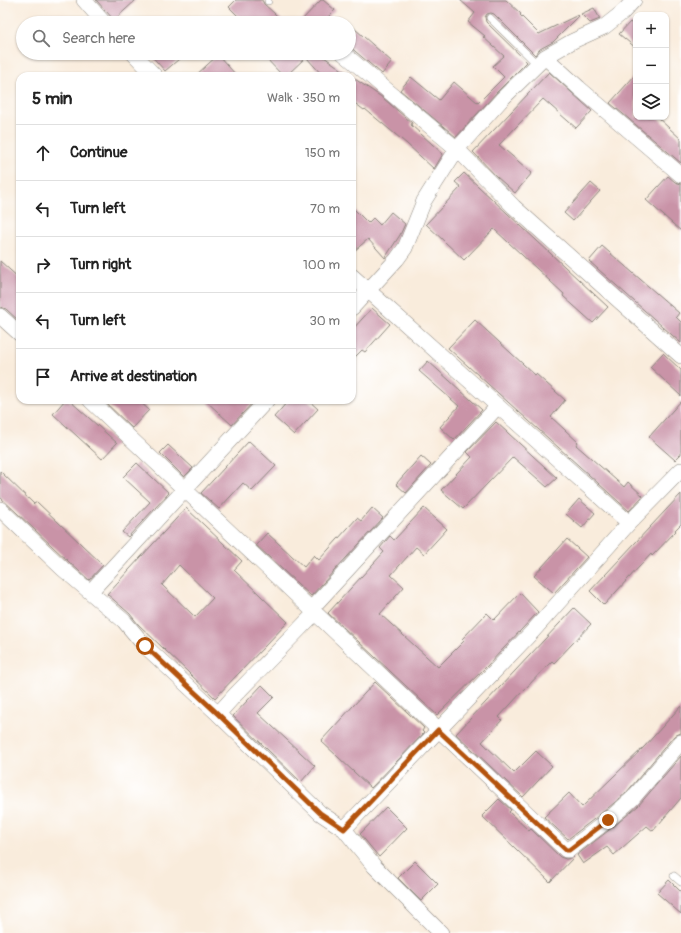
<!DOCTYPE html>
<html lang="en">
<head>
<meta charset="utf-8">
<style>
  body { margin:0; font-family:Pangolin,sans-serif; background:#f2f2f2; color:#222 }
  .controls { position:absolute; right:12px; top:12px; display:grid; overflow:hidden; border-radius:8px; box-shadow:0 1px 3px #0004 }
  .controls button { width:36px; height:36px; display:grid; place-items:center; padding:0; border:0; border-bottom:1px solid #e0e0e0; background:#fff; color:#222; font:20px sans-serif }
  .stop { position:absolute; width:12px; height:12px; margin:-9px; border:3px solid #b45309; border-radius:50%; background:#fff }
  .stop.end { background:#b45309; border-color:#fff; box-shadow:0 1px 4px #0008 }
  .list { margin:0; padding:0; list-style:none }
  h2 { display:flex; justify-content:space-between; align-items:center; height:52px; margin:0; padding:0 16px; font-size:17px }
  h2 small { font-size:13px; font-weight:400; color:#767676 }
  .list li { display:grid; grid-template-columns:26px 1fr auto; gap:12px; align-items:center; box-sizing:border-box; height:56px; padding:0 16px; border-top:1px solid #e0e0e0 }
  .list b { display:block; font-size:15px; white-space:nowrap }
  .list em { font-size:13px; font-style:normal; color:#767676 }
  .icon { flex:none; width:22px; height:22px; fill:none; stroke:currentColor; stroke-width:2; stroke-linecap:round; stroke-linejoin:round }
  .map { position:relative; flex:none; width:681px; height:933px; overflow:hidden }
  .search { position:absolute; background:#fff; box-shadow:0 1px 3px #0004; left:16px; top:16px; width:340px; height:44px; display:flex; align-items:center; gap:10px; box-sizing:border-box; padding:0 14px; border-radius:22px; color:#767676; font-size:15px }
  .panel { position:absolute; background:#fff; box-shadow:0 1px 3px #0004; left:16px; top:72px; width:340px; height:332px; border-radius:12px }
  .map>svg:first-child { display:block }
  .building { fill:#c993a7; fill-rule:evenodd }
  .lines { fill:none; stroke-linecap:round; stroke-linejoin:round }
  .lane-casing { stroke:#8a847c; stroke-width:8 }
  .street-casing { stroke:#8a847c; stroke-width:16 }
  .lane { stroke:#fff; stroke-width:7 }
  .street { stroke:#fff; stroke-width:15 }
  .route { stroke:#b45309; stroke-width:5 }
</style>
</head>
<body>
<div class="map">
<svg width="681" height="933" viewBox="0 0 681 933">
  <rect width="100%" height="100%" fill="#fff"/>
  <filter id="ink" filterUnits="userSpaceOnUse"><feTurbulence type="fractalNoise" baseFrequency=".025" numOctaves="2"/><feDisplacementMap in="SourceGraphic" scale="8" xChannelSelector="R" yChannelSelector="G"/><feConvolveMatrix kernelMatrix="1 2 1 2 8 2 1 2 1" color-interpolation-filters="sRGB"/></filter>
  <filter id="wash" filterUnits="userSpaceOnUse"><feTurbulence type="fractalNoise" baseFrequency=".012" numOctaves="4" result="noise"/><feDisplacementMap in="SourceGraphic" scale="16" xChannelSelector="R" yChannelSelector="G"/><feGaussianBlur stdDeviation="0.9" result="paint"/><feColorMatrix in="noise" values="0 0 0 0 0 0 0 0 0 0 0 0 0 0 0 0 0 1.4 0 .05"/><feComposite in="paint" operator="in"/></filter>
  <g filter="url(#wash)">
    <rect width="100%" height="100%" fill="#f9ecdc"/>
    <g id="blocks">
      <path class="building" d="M 96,0 L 136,0 L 114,20 Z
        M 236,0 L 262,0 L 264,4 L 285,23 L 245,23 L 229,7 Z
        M 321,0 L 323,0 L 335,10 L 322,23 L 299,23 Z
        M 460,0 L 506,0 L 521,14 L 520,15 L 539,34 L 578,15 L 579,16 L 553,42 L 540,49 L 535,55 L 494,14 L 491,13 L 487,14 L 485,17 L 486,22 L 527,62 L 497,92 L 456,137 L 400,90 L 411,77 L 439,100 L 454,82 L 478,103 L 504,77 L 493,66 L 504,56 L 483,37 L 485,36 L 468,22 L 475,13 Z
        M 594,8 L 600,19 L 590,23 L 581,14 Z
        M 630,22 L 636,27 L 636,48 L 619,34 Z
        M 354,28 L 392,62 L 382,74 L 349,46 L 349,35 Z
        M 149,53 L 186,53 L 165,71 Z
        M 261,53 L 329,53 L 324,57 L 351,76 L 323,76 L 306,57 L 286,76 L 283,76 Z
        M 218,55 L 237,76 L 195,76 Z
        M 549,72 L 592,111 L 576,128 L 543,99 L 516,127 L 499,145 L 532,173 L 515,193 L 497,177 L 473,152 Z
        M 636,74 L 636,117 L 657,117 L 681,139 L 681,163 L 610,103 Z
        M 352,77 L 383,98 L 412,123 L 411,125 L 443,154 L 434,169 L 407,144 L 365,109 L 364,110 L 352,101 Z
        M 464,173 L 608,307 L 593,323 L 563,296 L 564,294 L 494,229 L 464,260 L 426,224 L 461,187 L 455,182 Z
        M 668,176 L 675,182 L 681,184 L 681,231 L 646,200 Z
        M 591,183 L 600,191 L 573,221 L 564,213 Z
        M 352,207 L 368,223 L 373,218 L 380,225 L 391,212 L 405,224 L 400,235 L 385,258 L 368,239 L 352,253 Z
        M 602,246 L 679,313 L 676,317 L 681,322 L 681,343 L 589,261 Z
        M 0,261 L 20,279 L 20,322 L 6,309 L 0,307 Z
        M 372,308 L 390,324 L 365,352 L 362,350 L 352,360 L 352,330 Z
        M 475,320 L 535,375 L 536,374 L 565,400 L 551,417 L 578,442 L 576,445 L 624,487 L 628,482 L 643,496 L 629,511 L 448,348 Z
        M 663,353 L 681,370 L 681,396 L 650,367 Z
        M 428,361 L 482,410 L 454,440 L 440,427 L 459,406 L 419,371 Z
        M 65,400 L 69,400 L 117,443 L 102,459 L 53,414 Z
        M 103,400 L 138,400 L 149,410 L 132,428 Z
        M 205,400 L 255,400 L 232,425 Z
        M 289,400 L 308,400 L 318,409 L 294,435 L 274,417 Z
        M 681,401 L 681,454 L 675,460 L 649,437 Z
        M 496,422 L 557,478 L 547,487 L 513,457 L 463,509 L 441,490 L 472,457 L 467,452 Z
        M 249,441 L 276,466 L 252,491 L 243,483 L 219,509 L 201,493 Z
        M 168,445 L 193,468 L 184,477 L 160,453 Z
        M 421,456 L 431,465 L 406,493 L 396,484 Z
        M 137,463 L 169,493 L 128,537 L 122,532 L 150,502 L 123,477 Z
        M 0,471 L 34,504 L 37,502 L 103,565 L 89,580 L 69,562 L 0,497 Z
        M 681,494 L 681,524 L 675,530 L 676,531 L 652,556 L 651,554 L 604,605 L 590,591 Z
        M 579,499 L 595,513 L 582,528 L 566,514 Z
        M 186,508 L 242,561 L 234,570 L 288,622 L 215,698 L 138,624 L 130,614 L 107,594 ZM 179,565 L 213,598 L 195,617 L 162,585 Z
        M 372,508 L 383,518 L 311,596 L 256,545 L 267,533 L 304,567 L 314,555 L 319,560 L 357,518 L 361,521 Z
        M 424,508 L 447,529 L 424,554 L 416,547 L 391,575 L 404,587 L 380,614 L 438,667 L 464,641 L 462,639 L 487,613 L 494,620 L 520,593 L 538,612 L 487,666 L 437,715 L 328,613 L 384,552 L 380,548 L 390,536 L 394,540 Z
        M 567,539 L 587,557 L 554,593 L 534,576 Z
        M 574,608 L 591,624 L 554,663 L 552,661 L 522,692 L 499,717 L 502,720 L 482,742 L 514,773 L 536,751 L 552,766 L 523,797 L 456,734 Z
        M 375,682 L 424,728 L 422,731 L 424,733 L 371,788 L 321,741 Z
        M 262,685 L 274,697 L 258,713 L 315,766 L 301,782 L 233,716 Z
        M 681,706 L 681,733 L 674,736 L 626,793 L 602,813 L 568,839 L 544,817 L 569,793 L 582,807 L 645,746 Z
        M 681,756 L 681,798 L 653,831 L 647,826 L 614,855 L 607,847 L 583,864 L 577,855 L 613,827 L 638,806 Z
        M 499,799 L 511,810 L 509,812 L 529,831 L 531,829 L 560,857 L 566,859 L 574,857 L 550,882 L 482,816 Z
        M 386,807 L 407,828 L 379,857 L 360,834 Z
        M 415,861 L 438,884 L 421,901 L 398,878 Z
        M 669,880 L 681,892 L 681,914 L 657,893 Z"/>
    </g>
  </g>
  <g filter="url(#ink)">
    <use href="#blocks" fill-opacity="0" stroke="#8a847c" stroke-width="1"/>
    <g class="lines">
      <defs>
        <path id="lane" d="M 268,0 L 268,1
          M 490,18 L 537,64
          M 674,876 L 681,882"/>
        <path id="street" d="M 84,0 L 104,23
          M 133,53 L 155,76
          M 343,53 L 457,149 L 514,207 L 681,356
          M 545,57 L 579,88 L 681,175
          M 352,276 L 629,523
          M 352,308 L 397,259 L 405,248 L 424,201 L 429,193 L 457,149 L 503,98 L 545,57 L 573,41 L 604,27 L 623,12 L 634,0
          M 0,316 L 20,334
          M 90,400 L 566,850 L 569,850 L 608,820 L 632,799 L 681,742
          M 0,509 L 63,569 L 124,621 L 145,646 L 218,714
          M 91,591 L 267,400
          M 311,609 L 498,406
          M 315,613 L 235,695 L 218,714 L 320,813 L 344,829 L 374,866 L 441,933
          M 344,829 L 533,631 L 629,523 L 681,470"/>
      </defs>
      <use href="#lane" class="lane-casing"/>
      <use href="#street" class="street-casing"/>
      <use href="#lane" class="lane"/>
      <use href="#street" class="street"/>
    </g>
  </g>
  <g class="lines" filter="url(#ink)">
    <path class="route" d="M 145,646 L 218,714 L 320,813 L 344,829 L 438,730 L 566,850 L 569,850 L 608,820"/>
  </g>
</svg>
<div class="controls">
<button>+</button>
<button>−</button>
<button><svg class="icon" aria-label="layers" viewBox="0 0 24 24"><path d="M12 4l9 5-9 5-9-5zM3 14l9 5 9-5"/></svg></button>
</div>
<div class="stop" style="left:145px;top:646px"></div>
<div class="stop end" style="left:608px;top:820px"></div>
<div class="search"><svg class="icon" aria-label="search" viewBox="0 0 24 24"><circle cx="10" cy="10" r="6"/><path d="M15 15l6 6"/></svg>Search here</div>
<section class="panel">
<h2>5 min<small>Walk · 350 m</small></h2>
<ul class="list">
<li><svg class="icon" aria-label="ahead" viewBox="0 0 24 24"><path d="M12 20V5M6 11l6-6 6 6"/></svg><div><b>Continue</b></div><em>150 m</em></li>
<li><svg class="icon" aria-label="left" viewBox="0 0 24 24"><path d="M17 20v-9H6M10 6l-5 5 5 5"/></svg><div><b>Turn left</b></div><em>70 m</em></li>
<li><svg class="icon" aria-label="right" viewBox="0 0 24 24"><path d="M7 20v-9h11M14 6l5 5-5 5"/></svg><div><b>Turn right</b></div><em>100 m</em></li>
<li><svg class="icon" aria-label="left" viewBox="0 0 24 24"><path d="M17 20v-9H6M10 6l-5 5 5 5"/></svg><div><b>Turn left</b></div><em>30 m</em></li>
<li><svg class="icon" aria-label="arrive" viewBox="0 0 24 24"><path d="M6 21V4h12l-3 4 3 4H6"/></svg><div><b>Arrive at destination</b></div></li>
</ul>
</section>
</div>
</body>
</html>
